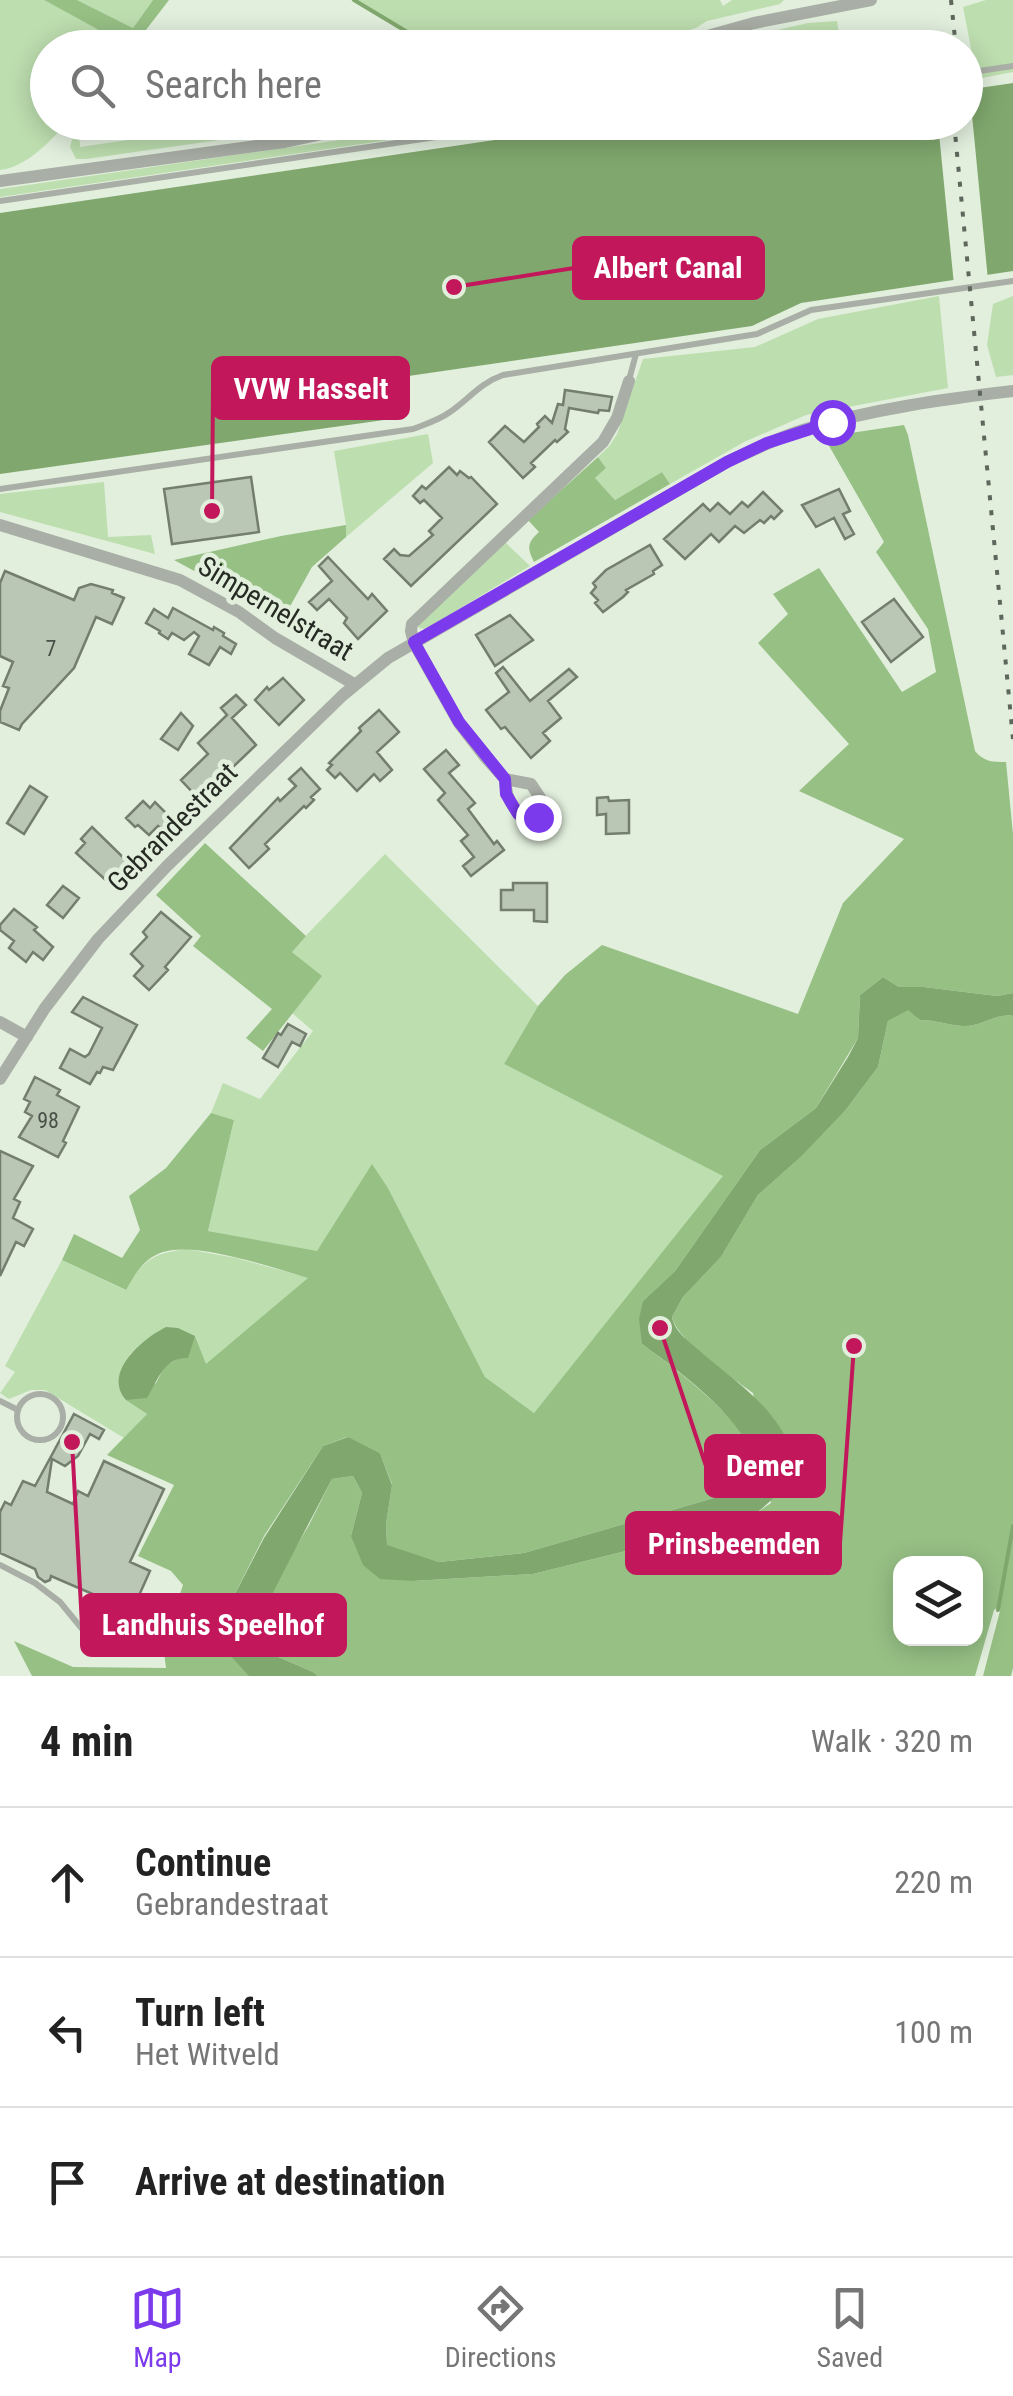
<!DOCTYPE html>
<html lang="en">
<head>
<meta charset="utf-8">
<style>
  body { margin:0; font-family:"Roboto Condensed",sans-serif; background:#f2f2f2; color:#222 }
  .controls { position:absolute; right:30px; bottom:30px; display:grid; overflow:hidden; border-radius:20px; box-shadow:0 5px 25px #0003 }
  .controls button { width:90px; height:90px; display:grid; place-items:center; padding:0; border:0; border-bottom:2px solid #e0e0e0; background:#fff; color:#222; font:50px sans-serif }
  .stop { position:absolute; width:30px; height:30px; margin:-22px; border:8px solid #7c3aed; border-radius:50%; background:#fff }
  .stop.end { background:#7c3aed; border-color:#fff; box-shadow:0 2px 10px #0008 }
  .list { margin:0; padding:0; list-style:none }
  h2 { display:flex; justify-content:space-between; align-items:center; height:130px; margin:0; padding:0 40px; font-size:42px }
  h2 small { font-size:32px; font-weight:400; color:#767676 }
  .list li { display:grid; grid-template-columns:65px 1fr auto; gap:30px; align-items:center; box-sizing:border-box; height:150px; padding:0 40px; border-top:2px solid #e0e0e0 }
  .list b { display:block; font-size:38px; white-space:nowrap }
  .list p { margin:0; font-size:32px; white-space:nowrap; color:#767676 }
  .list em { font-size:32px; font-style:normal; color:#767676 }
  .icon { flex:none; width:55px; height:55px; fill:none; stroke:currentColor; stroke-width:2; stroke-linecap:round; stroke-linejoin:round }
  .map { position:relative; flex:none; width:1013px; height:1676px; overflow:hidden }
  .search { position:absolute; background:#fff; box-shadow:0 5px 25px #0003; left:30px; right:30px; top:30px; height:110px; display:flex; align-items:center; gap:25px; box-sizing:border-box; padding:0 35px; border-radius:55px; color:#767676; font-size:38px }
  .sheet { height:580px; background:#fff }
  nav { display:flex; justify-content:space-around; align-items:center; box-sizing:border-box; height:140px; border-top:2px solid #e0e0e0; background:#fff; font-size:28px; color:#767676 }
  nav a { display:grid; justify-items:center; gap:5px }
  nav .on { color:#7c3aed }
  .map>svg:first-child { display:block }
  .green { fill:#bddeaf }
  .forest { fill:#97c085; fill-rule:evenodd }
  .water { fill:#80a86e }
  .pier { fill:#e2efdd }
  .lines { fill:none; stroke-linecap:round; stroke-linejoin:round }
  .stream { stroke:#80a86e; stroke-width:4 }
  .building { fill:#bac7b5; stroke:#737e6e; stroke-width:2.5 }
  .lane { stroke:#a9aea6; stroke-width:6 }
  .street { stroke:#a9aea6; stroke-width:12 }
  .rail { stroke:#5f665c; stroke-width:4; stroke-dasharray:5 10; stroke-linecap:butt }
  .route { stroke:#7c3aed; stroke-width:12 }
  .labels { text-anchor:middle; stroke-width:9; stroke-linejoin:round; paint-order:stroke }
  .number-label { font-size:22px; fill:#4a5148 }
  .street-label { font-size:28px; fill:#252a23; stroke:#e2efdd }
  .leader { fill:none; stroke:#c2185b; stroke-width:4 }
  .callout-dot { fill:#c2185b; stroke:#e2efdd; stroke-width:4 }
  .callout { fill:#c2185b; stroke:#c2185b; stroke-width:4 }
  .callout-label { font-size:30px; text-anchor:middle; font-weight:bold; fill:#fff }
</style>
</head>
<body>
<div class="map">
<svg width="1013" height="1676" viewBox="0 0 1013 1676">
  <rect width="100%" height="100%" fill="#e2efdd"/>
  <path class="green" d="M 0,0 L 44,0 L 132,47 L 48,48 L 48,122 L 67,123 C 49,142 27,167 0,170 Z
    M 77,0 L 153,0 L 133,28 Z
    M 351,0 L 720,0 L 723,6 L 732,0 L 784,0 L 780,4 L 707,21 L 696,28 L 628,48 L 439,47 Z
    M 986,0 L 1013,0 L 1013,72 L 977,79 L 963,7 Z
    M 837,21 L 841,47 L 703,47 L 808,23 Z
    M 253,122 L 338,123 L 86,159 L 76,159 L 70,147 L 72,140 L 79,132 L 80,147 Z
    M 424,123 L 505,123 L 0,197 L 0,189 L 361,137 Z
    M 939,296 L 948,388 L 806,415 L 744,442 L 670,484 L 662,472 L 615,500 L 595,478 L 606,468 L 598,457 L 610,445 L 617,434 L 643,359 L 755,347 L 818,319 Z
    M 1013,296 L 1013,375 L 996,377 L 987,345 L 993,304 Z
    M 428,434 L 433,463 L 346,537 L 346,525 L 334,451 Z
    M 104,482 L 108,537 L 151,535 L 155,554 L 0,512 L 0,494 Z
    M 505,542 L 530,566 L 426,629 L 419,628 L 418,624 Z
    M 385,854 L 538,1006 L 504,1064 L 724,1176 L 534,1413 L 485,1377 L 388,1188 L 372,1165 L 317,1252 L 208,1231 L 234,1120 L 211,1113 L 223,1083 L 260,1099 L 313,1031 L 292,1013 L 321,976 L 291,951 Z
    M 186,1249 L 236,1258 L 309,1278 L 206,1365 L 195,1336 L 131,1353 C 112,1388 115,1393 147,1414 L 124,1438 L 45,1390 L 31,1390 L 9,1399 L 0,1393 L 15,1372 L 5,1366 L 62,1260 L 125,1290 C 144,1260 151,1254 186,1249 Z"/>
  <path class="forest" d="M 44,0 L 77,0 L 133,28 L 153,0 L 169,0 L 132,48 Z
    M 904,425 L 908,435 L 975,751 C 984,762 993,762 1006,762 L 1013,834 L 1013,993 L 997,996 L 924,987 L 899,987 L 883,977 L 860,995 L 858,1038 L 816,1108 L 760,1150 L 675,1271 L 643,1301 L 642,1344 C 677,1370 734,1413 754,1451 C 758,1458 760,1466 763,1473 L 731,1493 L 524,1553 L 439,1562 L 387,1546 L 386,1524 L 392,1484 L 380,1453 L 347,1437 L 323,1446 L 264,1536 L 234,1596 L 249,1676 L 32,1676 L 14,1641 L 73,1667 L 166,1668 L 163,1644 L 183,1585 L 171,1571 L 138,1556 L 174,1485 L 107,1455 L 147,1414 L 126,1400 L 156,1383 L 165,1366 L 181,1357 L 195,1336 L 206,1364 L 308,1278 C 273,1268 197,1241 163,1252 C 144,1258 135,1274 126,1290 L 62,1260 L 74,1234 L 122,1258 L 140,1230 L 129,1196 L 166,1168 L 211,1113 L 234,1120 L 208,1231 L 317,1251 L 372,1164 L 388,1188 L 485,1377 L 534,1413 L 723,1176 L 504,1064 L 538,1006 L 565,975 L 602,945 L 798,1014 L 843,903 L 904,839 L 799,791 L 849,744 L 758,643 L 788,614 L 773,594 L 819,568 L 902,692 L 936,672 L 928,629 L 876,552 L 884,542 L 824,437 Z
    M 598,457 L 606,468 L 595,478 L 615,500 L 662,472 L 670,484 L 534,562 C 527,548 527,543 539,532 L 528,520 Z
    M 346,525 L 346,537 L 312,567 L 283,619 L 174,560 L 281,536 Z
    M 205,843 L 306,936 L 292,952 L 322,976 L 263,1051 L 246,1038 L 272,1009 L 193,946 L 201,936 L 156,895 Z
    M 908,1009 L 920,1020 C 936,1020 948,1025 963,1026 C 981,1027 995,1013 1013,1016 L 1013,1668 L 1011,1676 L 983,1676 L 1000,1611 L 999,1606 L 994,1610 L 975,1676 L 318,1676 L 313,1672 L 276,1656 L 253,1636 L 283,1569 L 309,1525 L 332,1479 L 353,1476 L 362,1493 L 351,1536 L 413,1581 L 533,1574 L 743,1522 L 771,1503 L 753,1393 C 732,1377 677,1341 672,1317 L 683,1297 L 721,1257 L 758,1195 L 802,1156 L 845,1111 L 878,1067 L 888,1021 ZM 900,1564 L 976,1564 L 976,1638 L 900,1638 Z"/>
  <path class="water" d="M 1013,83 L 1013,271 L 801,303 L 752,326 L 381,380 L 384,420 L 0,474 L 0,213 L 610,123 L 966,122 L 966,90 Z
    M 883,977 L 899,987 L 924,987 L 997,996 L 1013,993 L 1013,1016 C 995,1013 981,1027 963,1026 C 948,1025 936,1020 920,1020 L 908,1010 L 888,1021 L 878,1067 L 845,1111 L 802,1156 L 758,1195 L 721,1257 L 683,1297 L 672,1317 C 675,1333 689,1341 701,1352 C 733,1380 769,1402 788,1442 C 789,1443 794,1454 795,1456 C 797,1483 763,1509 743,1522 L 533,1574 L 413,1581 L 380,1579 L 363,1565 L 351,1536 L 362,1493 L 353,1476 L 332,1479 C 305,1531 277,1582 253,1635 L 276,1656 L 313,1672 L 318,1676 L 249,1676 L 228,1653 L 223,1635 L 234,1596 L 264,1538 L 323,1446 L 348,1437 L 380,1453 L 392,1485 L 386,1524 L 387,1545 L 439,1562 L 524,1553 L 731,1493 L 762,1474 C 744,1418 688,1378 642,1344 L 639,1319 L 643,1301 L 675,1271 L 760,1150 L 816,1108 L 848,1057 L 858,1038 L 860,995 Z
    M 166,1327 L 178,1328 L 195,1336 L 188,1358 C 164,1357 158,1380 147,1398 L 126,1400 C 102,1373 142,1339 166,1327 Z"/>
  <path class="pier" d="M 969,84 L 988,280 L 954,285 L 938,123 L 966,122 L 966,85 Z"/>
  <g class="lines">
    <path class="stream" d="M 354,0 L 434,48
      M 998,1610 L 1013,1526"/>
  </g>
  <path class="building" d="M 565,390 L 612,397 L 609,411 L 599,410 L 598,413 L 569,408 L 565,429 L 568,432 L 557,442 L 555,440 L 531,463 L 535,467 L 523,478 L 489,442 L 505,426 L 524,442 L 539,427 L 537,424 L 545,416 L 552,423 L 558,404 L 563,405 Z
    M 449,467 L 457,475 L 460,471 L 469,478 L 471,477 L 497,504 L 411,586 L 384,559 L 394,549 L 400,555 L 409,556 L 433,535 L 429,531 L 442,518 L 424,500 L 420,503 L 413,496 L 422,486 L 426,489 Z
    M 251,477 L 259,532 L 172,544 L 164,489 Z
    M 839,489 L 850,511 L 843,514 L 854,534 L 845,539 L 834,518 L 816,527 L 802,505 Z
    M 763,492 L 782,511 L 774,519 L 771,516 L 764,523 L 760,520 L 744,533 L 735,526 L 719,542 L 711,534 L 685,559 L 664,539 L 703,504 L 710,511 L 718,503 L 730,514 L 742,502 L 748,507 Z
    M 650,545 L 662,565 L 653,571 L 654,574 L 626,590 L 628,592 L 623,597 L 603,612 L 595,603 L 598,600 L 591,593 L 596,587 L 593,583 L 606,570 Z
    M 328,557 L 368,599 L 372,594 L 387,611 L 358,639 L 344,623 L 347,618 L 329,599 L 317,610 L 309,602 L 332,581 L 319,566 Z
    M 5,571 L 74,600 L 79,588 L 91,584 L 113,590 L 112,593 L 124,598 L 112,624 L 96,617 L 74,668 L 22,724 L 19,730 L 0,722 L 0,711 L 9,688 L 3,686 L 13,662 L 0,656 L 0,583 Z
    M 894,599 L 923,637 L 891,662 L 862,622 Z
    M 173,608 L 213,630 L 214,627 L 224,633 L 223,636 L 236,644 L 231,654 L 220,647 L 209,665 L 189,654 L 199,636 L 194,632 L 184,640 L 172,633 L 168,639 L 159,633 L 160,631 L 146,623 L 154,609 L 168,618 Z
    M 510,615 L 533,640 L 495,666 L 476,635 Z
    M 503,667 L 530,701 L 569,669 L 577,677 L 548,701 L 561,718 L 543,733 L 550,741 L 531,758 L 505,727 L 501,729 L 486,710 L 509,692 L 496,673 Z
    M 283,678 L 304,700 L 279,725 L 255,700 L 267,687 L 269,690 Z
    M 236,695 L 246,705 L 232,718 L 256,745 L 212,787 L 209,784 L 196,796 L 181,780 L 208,754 L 198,743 L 227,715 L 221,708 Z
    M 379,710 L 399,732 L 377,752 L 392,770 L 380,781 L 374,774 L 357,791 L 340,773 L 335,778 L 327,770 L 332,765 L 329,763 L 361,731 L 359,728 Z
    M 181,713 L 193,726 L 178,750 L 161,739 Z
    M 446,750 L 459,765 L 449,773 L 475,803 L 468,809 L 494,844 L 497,841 L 504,850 L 471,876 L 463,866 L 474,857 L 461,841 L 468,835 L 438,800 L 445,793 L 424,769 Z
    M 301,768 L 320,789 L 311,797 L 314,800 L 306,808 L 304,806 L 265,844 L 269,849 L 249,868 L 230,848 L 278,798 L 280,801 L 296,786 L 289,779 Z
    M 30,786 L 47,797 L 24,834 L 7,823 Z
    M 608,797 L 609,801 L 629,800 L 629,833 L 606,834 L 606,814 L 597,815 L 597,798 Z
    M 143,801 L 150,808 L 155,802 L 171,818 L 161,829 L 158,826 L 149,835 L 138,825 L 135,827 L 126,818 Z
    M 92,827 L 128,862 L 110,884 L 76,853 L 85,843 L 81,839 Z
    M 513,883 L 547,883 L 547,922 L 534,921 L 534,910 L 501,910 L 501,890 L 513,890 Z
    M 63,886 L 79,898 L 63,918 L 47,905 Z
    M 14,909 L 37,927 L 34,930 L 53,947 L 43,960 L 33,952 L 26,962 L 9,948 L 14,941 L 0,930 L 0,925 Z
    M 161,912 L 191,937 L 165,967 L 168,970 L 149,990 L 134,976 L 143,966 L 131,954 L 147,937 L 143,932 Z
    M 83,997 L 137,1025 L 113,1070 L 103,1067 L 100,1073 L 97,1072 L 90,1084 L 60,1068 L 70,1049 L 85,1057 L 89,1054 L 102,1028 L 72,1012 Z
    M 288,1024 L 306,1034 L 300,1046 L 292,1042 L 278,1067 L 263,1058 L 278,1033 L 281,1035 Z
    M 35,1077 L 60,1090 L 57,1095 L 79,1107 L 63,1141 L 66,1143 L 58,1157 L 19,1137 L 32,1116 L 25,1112 L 30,1102 L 24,1099 Z
    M 0,1151 L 33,1166 L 14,1199 L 20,1202 L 13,1218 L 33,1229 L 24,1246 L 16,1242 L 0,1276 Z
    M 74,1414 L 104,1430 L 99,1439 L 90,1434 L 78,1456 L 65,1466 L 52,1459 L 47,1492 L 73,1504 L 78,1491 L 88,1496 L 104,1461 L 164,1489 L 130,1562 L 150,1571 L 132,1611 L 51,1576 L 50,1580 L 45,1582 L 38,1577 L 35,1569 L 0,1553 L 0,1512 L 5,1502 L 11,1505 L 23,1481 L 35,1486 Z"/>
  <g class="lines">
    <path class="lane" d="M 966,73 L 1013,66
      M 0,201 L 539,122
      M 629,380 L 636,354
      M 0,489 L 413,429 C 426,424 439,420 450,412 C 469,399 480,383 503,375 L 757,334 L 811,310 L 1013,281
      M17 1417a23 23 0 1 1 46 0a23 23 0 1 1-46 0Z
      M 0,1401 L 18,1410
      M 0,1565 L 35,1583 L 60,1602 L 83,1630 L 120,1648 L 141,1644 L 149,1629 L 151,1619"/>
    <path class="street" d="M 664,48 L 754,23 L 871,0
      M 0,181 L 285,142 L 378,122
      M 0,525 L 180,580 L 239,612 L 275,638 L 354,684
      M 505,779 C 506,799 515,820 538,817 L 545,805 L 531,784 L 505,779 L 486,758 L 459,723 L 414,643 L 411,631 L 412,624 L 603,442 L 617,418 L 629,381
      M 0,1022 L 27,1037
      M 0,1079 L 45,1008 L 98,939 L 167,866 L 343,695 L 388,658 L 727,462 C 753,450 779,437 806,429 C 873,409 944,399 1013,391"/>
    <path class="rail" d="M 951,0 L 956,48
      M 954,122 L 1013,739"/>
  </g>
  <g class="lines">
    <path class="route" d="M 538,817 L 526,818 L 518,814 L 506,794 L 505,779 L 459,722 L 414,642 L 727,462 L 767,443 L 832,422"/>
  </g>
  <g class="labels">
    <g class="number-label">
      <text x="51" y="656">7</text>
      <text x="48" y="1128">98</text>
    </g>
    <g class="street-label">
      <text transform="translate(276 608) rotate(31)" y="10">Simpernelstraat</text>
      <text transform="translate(172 827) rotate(-45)" y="10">Gebrandestraat</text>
    </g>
  </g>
  <path class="leader" d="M454 287L574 268M212 511L213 388M660 1328L706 1466M854 1346L840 1543M72 1442L82 1625"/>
  <g class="callout-dot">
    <circle cx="454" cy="287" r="10"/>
    <circle cx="212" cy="511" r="10"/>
    <circle cx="660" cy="1328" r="10"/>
    <circle cx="854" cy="1346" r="10"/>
    <circle cx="72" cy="1442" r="10"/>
  </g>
  <g class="callout">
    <rect x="574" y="238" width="189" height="60" rx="10"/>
    <rect x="213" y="358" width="195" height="60" rx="10"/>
    <rect x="706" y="1436" width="118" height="60" rx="10"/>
    <rect x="627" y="1513" width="213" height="60" rx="10"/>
    <rect x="82" y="1595" width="263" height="60" rx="10"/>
  </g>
  <g class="callout-label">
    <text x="668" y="278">Albert Canal</text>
    <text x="311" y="399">VVW Hasselt</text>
    <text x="765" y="1476">Demer</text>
    <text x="734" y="1554">Prinsbeemden</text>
    <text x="213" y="1635">Landhuis Speelhof</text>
  </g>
</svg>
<div class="controls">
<button><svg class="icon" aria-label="layers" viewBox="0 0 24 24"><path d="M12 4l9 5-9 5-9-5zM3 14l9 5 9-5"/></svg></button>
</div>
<div class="stop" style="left:832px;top:422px"></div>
<div class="stop end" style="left:538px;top:817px"></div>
<div class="search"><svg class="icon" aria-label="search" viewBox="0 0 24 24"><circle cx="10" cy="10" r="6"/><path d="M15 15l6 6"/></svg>Search here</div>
</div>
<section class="sheet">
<h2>4 min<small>Walk · 320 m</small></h2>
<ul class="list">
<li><svg class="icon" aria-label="ahead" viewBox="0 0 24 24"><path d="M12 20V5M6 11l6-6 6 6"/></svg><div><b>Continue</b><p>Gebrandestraat</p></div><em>220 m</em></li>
<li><svg class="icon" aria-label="left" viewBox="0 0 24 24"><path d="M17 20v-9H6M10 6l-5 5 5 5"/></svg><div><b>Turn left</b><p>Het Witveld</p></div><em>100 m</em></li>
<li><svg class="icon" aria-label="arrive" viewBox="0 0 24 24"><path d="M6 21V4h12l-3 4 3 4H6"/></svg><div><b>Arrive at destination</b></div></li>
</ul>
</section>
<nav>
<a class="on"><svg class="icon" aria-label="map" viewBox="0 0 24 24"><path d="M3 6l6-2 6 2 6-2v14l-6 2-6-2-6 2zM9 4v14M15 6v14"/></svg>Map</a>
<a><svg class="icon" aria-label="directions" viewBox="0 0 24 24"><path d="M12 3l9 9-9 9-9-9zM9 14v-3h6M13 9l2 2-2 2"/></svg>Directions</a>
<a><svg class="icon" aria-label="saved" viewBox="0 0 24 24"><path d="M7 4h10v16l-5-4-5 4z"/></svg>Saved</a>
</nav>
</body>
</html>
